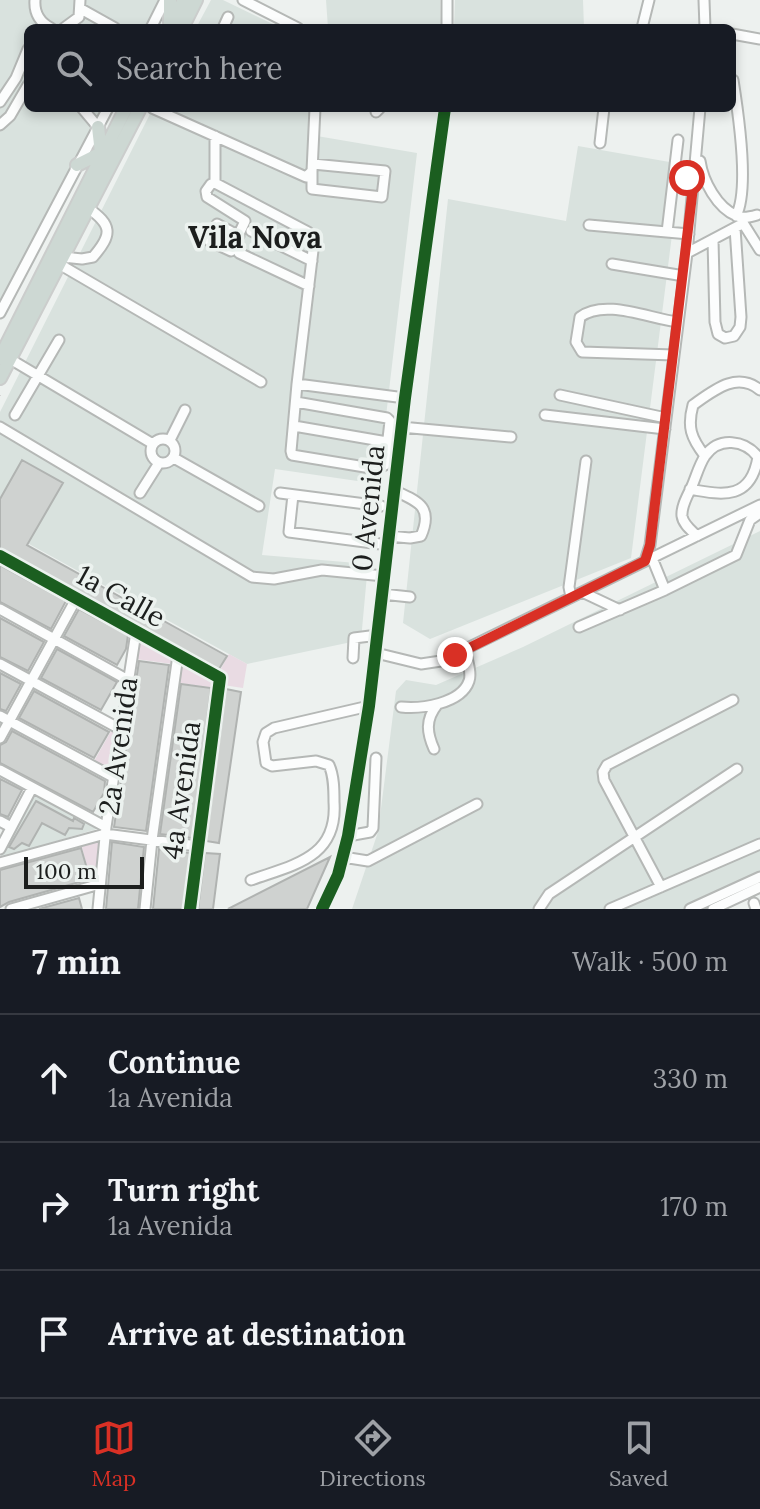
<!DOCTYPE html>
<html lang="en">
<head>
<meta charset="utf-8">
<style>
  body { margin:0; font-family:Lora,serif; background:#242831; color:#f1f3f6 }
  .scale { position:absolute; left:24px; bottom:20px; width:120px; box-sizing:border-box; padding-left:8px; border:4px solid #1c1e1d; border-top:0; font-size:22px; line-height:28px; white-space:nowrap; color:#1c1e1d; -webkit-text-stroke:6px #ecf2ef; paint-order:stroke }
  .stop { position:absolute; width:24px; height:24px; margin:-18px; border:6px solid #d93025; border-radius:50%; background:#fff }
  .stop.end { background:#d93025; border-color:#fff; box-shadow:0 2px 8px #0008 }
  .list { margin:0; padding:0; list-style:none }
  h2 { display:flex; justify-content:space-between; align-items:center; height:104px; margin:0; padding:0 32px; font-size:34px }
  h2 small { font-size:26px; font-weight:400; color:#9ea1a6 }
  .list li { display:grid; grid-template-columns:52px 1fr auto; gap:24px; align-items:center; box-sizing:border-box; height:128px; padding:0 32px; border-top:2px solid #363941 }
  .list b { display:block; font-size:30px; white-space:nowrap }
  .list p { margin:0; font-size:26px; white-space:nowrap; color:#9ea1a6 }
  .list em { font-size:26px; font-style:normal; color:#9ea1a6 }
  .icon { flex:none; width:44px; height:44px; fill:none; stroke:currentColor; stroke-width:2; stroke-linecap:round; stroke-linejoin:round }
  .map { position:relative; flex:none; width:760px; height:909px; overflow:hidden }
  .search { position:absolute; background:#171b24; box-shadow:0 4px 12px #0003; left:24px; right:24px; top:24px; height:88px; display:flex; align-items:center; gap:20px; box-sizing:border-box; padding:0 28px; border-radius:12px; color:#9ea1a6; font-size:30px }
  .sheet { height:488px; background:#171b24 }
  nav { display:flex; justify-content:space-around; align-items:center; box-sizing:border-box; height:112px; border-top:2px solid #363941; background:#171b24; font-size:22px; color:#9ea1a6 }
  nav a { display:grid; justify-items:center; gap:4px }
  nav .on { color:#d93025 }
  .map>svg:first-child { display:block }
  .built { fill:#d9e2de }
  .green { fill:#e9dbe3 }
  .building { fill:#cfd2d0; stroke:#b0b3b1; stroke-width:2 }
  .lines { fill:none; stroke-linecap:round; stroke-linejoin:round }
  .minor-casing { stroke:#b5b8b6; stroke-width:13 }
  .highway-casing { stroke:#cbcdcc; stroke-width:16 }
  .path { stroke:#d4d5d4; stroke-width:2; stroke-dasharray:8 4; stroke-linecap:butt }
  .minor { stroke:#fcfdfd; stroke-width:9 }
  .highway { stroke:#cdd8d3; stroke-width:12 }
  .cycleway-casing { stroke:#ecf2ef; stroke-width:17 }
  .cycleway { stroke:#1b5e20; stroke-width:12 }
  .route { stroke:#d93025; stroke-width:10 }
  .labels { text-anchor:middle; stroke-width:7; stroke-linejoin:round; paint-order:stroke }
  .street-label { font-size:28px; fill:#1c1e1d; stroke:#ecf2ef }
  .neighbourhood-label { font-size:30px; font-weight:bold; fill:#1c1e1d; stroke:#ecf2ef }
</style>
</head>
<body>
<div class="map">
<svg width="760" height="909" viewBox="0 0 760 909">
  <rect width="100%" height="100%" fill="#edf1ef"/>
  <path class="built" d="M 0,0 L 159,0 L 145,28 L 28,28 L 28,108 L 103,108 L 0,304 Z
    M 211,0 L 223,0 L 281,28 L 196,28 Z
    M 326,0 L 440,0 L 441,28 L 328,28 Z
    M 455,0 L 583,0 L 584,28 L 454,28 Z
    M 153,108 L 311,108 L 311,135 L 417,153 L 378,484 L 275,469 L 262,555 L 368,564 L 361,640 L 247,664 L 0,528 L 0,412 Z
    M 578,146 L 681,164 L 631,558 L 430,639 L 403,623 L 448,199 L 566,221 Z
    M 760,531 L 760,881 L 701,909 L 352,909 L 378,832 L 396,691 L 406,680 L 436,685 L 523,647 Z
    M 33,792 L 100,828 L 0,858 Z"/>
  <path class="green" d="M 138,639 L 170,656 L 172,664 L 136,659 Z
    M 229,654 L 247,664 L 243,688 L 223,685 L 222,676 L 219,672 Z
    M 182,661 L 216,680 L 216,688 L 179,683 Z
    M 111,731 L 115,734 L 110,772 L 93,763 Z
    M 100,840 L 96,880 L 91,882 L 82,847 Z"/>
  <path class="building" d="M 22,460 L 63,483 L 27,545 L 227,656 L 219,669 L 0,549 L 0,499 Z
    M 0,565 L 66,601 L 51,629 L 0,602 Z
    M 79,609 L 128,635 L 126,649 L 117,665 L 64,636 Z
    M 0,618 L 44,642 L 28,671 L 0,657 Z
    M 57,649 L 117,682 L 101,710 L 41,678 Z
    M 139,661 L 169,665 L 146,831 L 114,827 Z
    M 0,673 L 21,684 L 6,711 L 0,709 Z
    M 181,684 L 211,688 L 192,838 L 160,834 Z
    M 226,689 L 241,692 L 219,843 L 206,841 Z
    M 34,691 L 109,732 L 94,758 L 19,718 Z
    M 12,731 L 105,781 L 104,793 L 93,812 L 0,763 L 0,745 L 6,742 Z
    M 0,779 L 22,790 L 8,817 L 0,814 Z
    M 36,801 L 73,821 L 74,818 L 84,824 L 82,829 L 69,828 L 65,835 L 42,823 L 29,846 L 22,843 L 14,849 L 9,847 Z
    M 112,842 L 144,847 L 138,909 L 106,909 Z
    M 81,848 L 90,879 L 9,902 L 0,907 L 0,870 Z
    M 159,849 L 190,853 L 183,909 L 153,909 Z
    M 205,853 L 220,854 L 213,909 L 198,909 Z
    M 330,857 L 307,909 L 228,909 Z
    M 79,898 L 82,909 L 39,909 Z"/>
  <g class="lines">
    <defs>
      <path id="minor" d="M 35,0 C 34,13 39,22 51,28
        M 243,0 L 298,28
        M 447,0 L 447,28
        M 704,0 L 705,28
        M 81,9 L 115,28
        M 64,28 L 79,17 L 80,0
        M 151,28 L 165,0
        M 223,28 L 228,17
        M 642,28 L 649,0
        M 732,34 L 760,39
        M 733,80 C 738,111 750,189 736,216
        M 0,102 L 16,78 L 28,49
        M 82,108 L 98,127
        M 152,108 L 306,177 L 312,171 L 315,108
        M 376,112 L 380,108
        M 0,125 L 10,116 L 28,85
        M 215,136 L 215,183
        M 600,143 L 604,108
        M 700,161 C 703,181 717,208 737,216 C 743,219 750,217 757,215
        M 312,171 L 312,189 L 382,197 L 385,171 L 313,164
        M 743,223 L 760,250
        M 217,224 L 239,236
        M 589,225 L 689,234
        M 251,231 L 312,261
        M 667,232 L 678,140
        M 713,240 L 715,322 L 718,334 L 725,338 L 734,336 L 740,327 L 741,317 L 735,228
        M 209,241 L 231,251 L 245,221 L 207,197 L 206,191 L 211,184 L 215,183 L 308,232 L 314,242 L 297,384 L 405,398
        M 239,253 L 309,286
        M 687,253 L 740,225
        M 63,257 L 82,259 L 93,257 C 113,234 112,225 88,208
        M 59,264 L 261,382
        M 612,264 L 684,276
        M 0,313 L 108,108
        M 674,355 L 582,352 L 576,342 L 580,317 C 605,298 650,319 678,322
        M 10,359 L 153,444
        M 560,395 L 666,418
        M 296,402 L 387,418 L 390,421 L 385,465 L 377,469 L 292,455 L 291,451 L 297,384
        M 15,415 L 59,340
        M 545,415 L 665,429
        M 294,426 L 387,442
        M 0,427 L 252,577 L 274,579 L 322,570 L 384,576
        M 401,427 L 511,437
        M151 451a12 12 0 1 1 24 0a12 12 0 1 1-24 0Z
        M 170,440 L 185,410
        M 705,456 C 691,438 687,427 693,405 C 714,390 737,371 760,390
        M 174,458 L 259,506
        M 690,489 C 725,496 751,499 758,457 C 745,440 719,436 705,456 C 699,465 696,477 692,486 C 688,495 681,506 682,516 C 683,524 691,530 697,536
        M 140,493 L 159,463
        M 280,493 L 381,506
        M 293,495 L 289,532 L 388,545
        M 388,536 L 410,538 L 421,536 C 434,506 417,501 393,490
        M 0,556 L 220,678 L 190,909
        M 645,561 L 650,545 L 687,253 L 700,108
        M 665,590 L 736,555 L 750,520 L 760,513
        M 582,592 L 620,610
        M 382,594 L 410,597
        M 571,597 L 569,587 L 586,461
        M 0,609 L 128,680
        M 579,627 L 665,590 L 652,558
        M 376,653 L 421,664 L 441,661 L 760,505
        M 353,658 L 354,638 L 378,635
        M 0,664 L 120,729
        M 401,707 C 421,709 461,704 469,681 C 472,673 467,659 465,650
        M 0,716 L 113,777
        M 0,738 L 76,599
        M 434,749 C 427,733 425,720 437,705
        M 0,770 L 106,827
        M 0,821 L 11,827
        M 348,836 L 370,832 L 373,828 L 376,758
        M 0,849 L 32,788
        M 343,857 L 368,861 L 477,804
        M 0,863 L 105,834 L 197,846
        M 251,880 C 293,865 338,858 334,802 C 334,790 334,776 329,765 L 316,761 L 272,766 L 266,763 L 263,742 L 266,733 L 274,728 L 369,706
        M 661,887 L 604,780 L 603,772 L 607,765 L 733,700
        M 754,903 L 756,909
        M 11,909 L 100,884
        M 98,909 L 106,827 L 136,632
        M 145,909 L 152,840 L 178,655
        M 322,909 L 338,875 L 348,836 L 369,706 L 405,398 L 445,108
        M 539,909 L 549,894 L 737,769
        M 610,909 L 760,844
        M 690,909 L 760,877
        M 713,909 L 760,887"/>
      <path id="highway" d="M 170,0 L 170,23
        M 169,28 L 184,0
        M 182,28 L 196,0
        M 98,127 L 101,153
        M 77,165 L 101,153
        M 0,358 L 126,108
        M 0,378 L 140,108"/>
    </defs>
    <use href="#minor" class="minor-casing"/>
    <use href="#highway" class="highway-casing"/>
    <path class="path" d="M 0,395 L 0,396"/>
    <use href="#minor" class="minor"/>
    <use href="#highway" class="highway"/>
    <defs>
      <path id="cycleway" d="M 0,556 L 220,678 L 190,909
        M 322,909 L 338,875 L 348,836 L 369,706 L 405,398 L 445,108"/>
    </defs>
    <use href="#cycleway" class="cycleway-casing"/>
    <use href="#cycleway" class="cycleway"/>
  </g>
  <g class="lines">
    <path class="route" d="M 455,655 L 645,561 L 650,545 L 694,179 L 687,178"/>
  </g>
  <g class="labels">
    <g class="street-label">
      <text transform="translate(368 508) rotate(-84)" y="10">0 Avenida</text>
      <text transform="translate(121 596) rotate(29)" y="10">1a Calle</text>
      <text transform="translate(118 746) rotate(-82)" y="10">2a Avenida</text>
      <text transform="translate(181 790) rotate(-82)" y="10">4a Avenida</text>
    </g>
    <g class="neighbourhood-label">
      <text x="255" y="248">Vila Nova</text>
    </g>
  </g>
</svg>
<div class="scale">100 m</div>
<div class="stop" style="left:687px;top:178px"></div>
<div class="stop end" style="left:455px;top:655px"></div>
<div class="search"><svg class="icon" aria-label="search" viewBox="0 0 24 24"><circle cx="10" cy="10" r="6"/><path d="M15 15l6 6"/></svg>Search here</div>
</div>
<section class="sheet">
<h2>7 min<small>Walk · 500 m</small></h2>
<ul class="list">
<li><svg class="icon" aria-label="ahead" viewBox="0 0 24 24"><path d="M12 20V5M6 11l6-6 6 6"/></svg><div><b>Continue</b><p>1a Avenida</p></div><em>330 m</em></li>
<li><svg class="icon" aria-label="right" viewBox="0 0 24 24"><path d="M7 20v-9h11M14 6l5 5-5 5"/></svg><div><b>Turn right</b><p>1a Avenida</p></div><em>170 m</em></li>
<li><svg class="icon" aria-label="arrive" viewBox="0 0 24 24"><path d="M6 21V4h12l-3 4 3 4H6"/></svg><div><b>Arrive at destination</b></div></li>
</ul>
</section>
<nav>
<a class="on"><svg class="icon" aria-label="map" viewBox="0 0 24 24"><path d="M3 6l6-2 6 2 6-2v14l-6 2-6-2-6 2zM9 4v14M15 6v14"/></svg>Map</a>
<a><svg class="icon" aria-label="directions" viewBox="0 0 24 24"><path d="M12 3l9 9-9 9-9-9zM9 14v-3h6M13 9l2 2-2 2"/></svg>Directions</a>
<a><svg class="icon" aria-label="saved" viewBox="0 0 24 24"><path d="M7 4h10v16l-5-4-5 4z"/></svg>Saved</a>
</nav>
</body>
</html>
